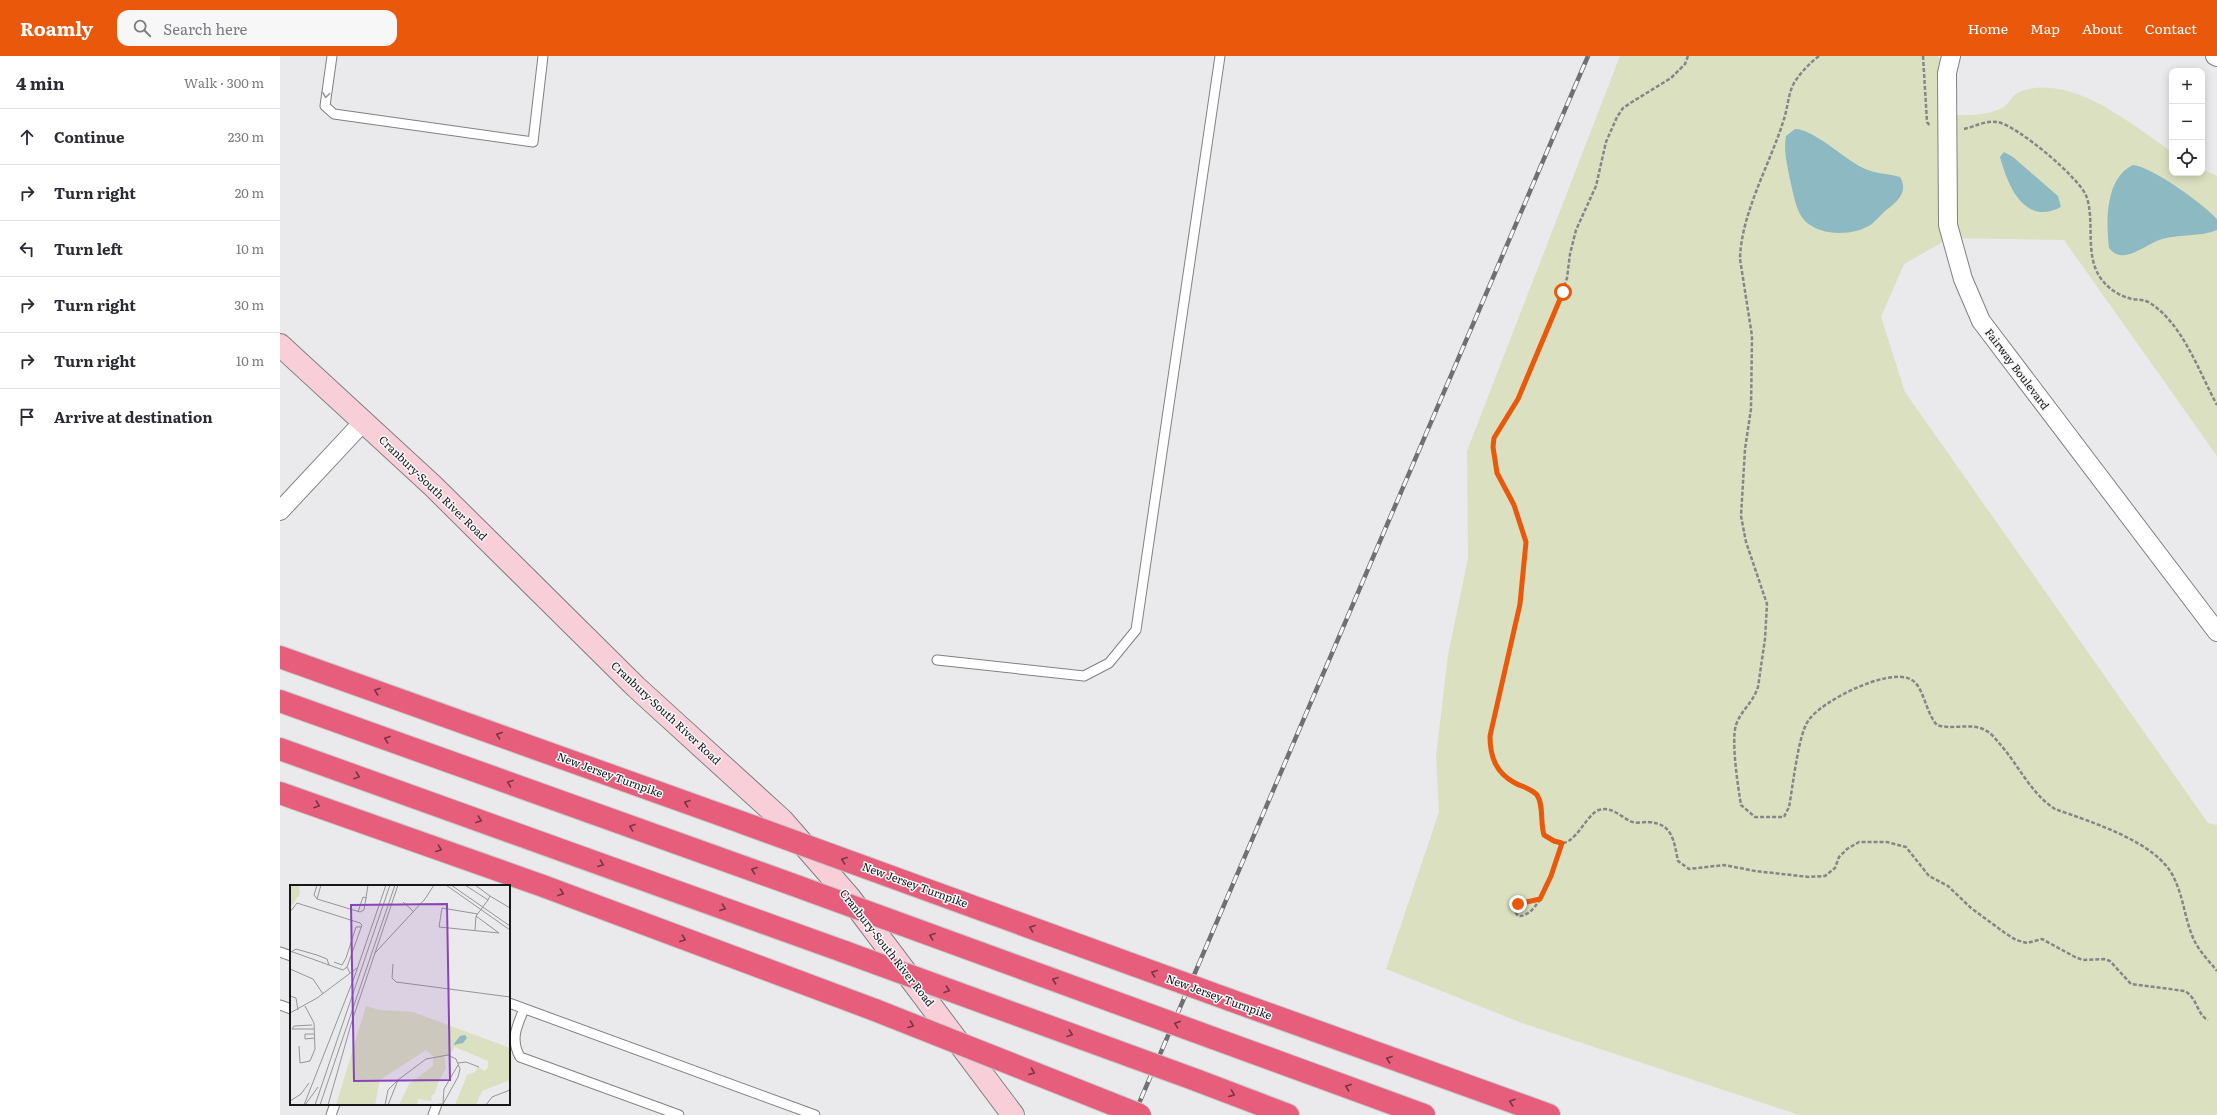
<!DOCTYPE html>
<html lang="en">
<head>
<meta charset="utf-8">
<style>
  body { margin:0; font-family:Literata,serif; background:#f7f7f7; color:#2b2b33 }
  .controls { position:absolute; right:12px; top:12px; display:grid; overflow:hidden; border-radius:8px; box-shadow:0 2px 10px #0003 }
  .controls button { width:36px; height:36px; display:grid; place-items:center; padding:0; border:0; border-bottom:1px solid #e1e1e2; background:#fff; color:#2b2b33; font:20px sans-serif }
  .stop { position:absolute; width:12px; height:12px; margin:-9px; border:3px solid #ea580c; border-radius:50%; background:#fff }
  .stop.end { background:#ea580c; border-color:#fff; box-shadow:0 1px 4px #0008 }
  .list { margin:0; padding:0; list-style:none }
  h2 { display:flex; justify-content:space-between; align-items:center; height:52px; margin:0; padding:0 16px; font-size:17px }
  h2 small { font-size:13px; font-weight:400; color:#7c7c81 }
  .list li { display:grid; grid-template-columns:26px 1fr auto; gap:12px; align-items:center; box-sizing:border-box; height:56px; padding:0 16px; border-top:1px solid #e1e1e2 }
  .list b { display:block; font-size:15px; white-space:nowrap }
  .list em { font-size:13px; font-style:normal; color:#7c7c81 }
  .icon { flex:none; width:22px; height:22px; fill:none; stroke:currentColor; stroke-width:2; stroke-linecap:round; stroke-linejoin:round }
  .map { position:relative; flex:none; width:1937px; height:1059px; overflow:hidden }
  header { display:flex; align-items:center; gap:24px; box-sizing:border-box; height:56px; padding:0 20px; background:#ea580c; color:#fff }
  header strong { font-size:19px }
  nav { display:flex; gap:22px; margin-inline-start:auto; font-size:14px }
  .search { width:280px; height:36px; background:#f7f7f7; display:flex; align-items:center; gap:10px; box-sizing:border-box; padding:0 14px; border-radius:12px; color:#7c7c81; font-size:15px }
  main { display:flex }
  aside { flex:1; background:#fff }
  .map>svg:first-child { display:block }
  .green { fill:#dae0c0 }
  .water { fill:#8dbac2 }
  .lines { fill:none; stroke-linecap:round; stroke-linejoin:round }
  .service-casing { stroke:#818183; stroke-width:11 }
  .minor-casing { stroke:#818183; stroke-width:20 }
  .secondary-casing { stroke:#818183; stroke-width:24 }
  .motorway-casing { stroke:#c7c7c8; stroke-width:24 }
  .path { stroke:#868687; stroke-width:2.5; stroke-dasharray:4 2; stroke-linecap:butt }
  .service { stroke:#fff; stroke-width:9 }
  .minor { stroke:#fff; stroke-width:18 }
  .secondary { stroke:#f8ced8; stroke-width:22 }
  .motorway { stroke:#e75d7c; stroke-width:22 }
  .rail-casing { stroke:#707071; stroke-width:4.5 }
  .rail { stroke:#f7f7f9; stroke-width:3; stroke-dasharray:9; stroke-linecap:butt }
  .motorway-bridge-casing { stroke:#c7c7c8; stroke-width:24; stroke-linecap:butt }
  .motorway-bridge { stroke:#e75d7c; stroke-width:22 }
  .oneway { stroke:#979797 }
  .oneway2 { stroke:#753645 }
  .route { stroke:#ea580c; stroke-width:5 }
  .labels { text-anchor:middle; stroke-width:3; stroke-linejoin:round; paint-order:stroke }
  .street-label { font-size:11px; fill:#171718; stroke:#f7f7f9 }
  .inset-road { fill:none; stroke:#969697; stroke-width:1 }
  .view { fill:#8945b8; fill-opacity:0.15; stroke:#8945b8; stroke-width:2 }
  .inset-edge { fill:none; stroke:#171718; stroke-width:2 }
</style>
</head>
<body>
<header>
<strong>Roamly</strong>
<div class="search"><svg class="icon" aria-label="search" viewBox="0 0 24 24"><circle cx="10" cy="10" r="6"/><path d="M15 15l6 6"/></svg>Search here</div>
<nav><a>Home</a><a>Map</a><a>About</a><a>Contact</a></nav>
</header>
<main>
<aside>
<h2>4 min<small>Walk · 300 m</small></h2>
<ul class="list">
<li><svg class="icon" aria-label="ahead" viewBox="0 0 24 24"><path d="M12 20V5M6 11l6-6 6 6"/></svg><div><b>Continue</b></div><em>230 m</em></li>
<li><svg class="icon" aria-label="right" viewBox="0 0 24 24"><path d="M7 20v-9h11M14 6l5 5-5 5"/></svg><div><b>Turn right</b></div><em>20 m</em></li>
<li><svg class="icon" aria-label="left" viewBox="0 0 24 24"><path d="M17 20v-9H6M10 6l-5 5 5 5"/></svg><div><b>Turn left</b></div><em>10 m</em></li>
<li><svg class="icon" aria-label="right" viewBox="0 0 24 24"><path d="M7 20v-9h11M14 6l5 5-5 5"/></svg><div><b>Turn right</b></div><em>30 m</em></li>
<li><svg class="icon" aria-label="right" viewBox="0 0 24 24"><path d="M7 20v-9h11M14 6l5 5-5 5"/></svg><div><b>Turn right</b></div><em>10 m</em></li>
<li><svg class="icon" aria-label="arrive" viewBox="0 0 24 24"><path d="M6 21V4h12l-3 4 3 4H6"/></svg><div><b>Arrive at destination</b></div></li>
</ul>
</aside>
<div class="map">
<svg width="1937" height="1059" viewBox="0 0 1937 1059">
  <rect width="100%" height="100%" fill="#eaeaec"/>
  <path class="green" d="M 1340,0 L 1657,0 L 1664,6 L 1665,59 C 1684,59 1706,61 1724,51 C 1730,47 1732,39 1739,36 C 1791,16 1852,69 1892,96 L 1892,117 L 1922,117 L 1922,113 L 1937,120 L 1937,400 L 1784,184 L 1670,182 L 1624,208 L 1601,261 L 1625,336 L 1928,767 L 1937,769 L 1937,1059 L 1519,1059 L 1242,967 L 1106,913 L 1159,756 L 1156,700 L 1168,599 L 1188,502 L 1187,395 Z"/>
  <path class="water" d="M 1515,73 C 1533,73 1565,103 1581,111 C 1594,118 1607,117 1620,121 C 1629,136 1617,146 1605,155 C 1601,159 1596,164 1592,168 C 1574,180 1542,181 1525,165 C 1516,156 1514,140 1511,128 C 1508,112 1503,96 1506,80 Z
    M 1724,96 L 1733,101 L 1778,140 L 1781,151 C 1744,170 1728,130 1720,101 Z
    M 1853,109 C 1873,111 1923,148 1937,163 L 1937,174 C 1920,181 1900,178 1882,183 C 1869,187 1859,197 1845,199 C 1838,200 1833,197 1829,192 C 1826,166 1825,122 1853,109 Z"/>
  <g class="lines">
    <defs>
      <path id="service" d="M 52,0 L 45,50 L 54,58 L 253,86 L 263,0
        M 657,604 L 804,620 L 829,607 L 856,574 L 940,0
        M 0,896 L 11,900
        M 229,947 L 535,1059
        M 0,949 L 11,953
        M 244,953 C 237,970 230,983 240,1001 L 399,1059
        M 51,1059 L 55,1048
        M 153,1059 L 157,1048"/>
      <path id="minor" d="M 1671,0 L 1667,17 L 1668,169 L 1683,223 L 1701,265 L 1937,576
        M 1935,0 L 1937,1
        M 0,455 L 84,365"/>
      <path id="secondary" d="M 0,289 L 153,430 L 356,631 L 502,764 L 570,842 L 733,1059"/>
      <path id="motorway" d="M 0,601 L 444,760
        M 0,645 L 511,828
        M 0,693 L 565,896
        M 0,737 L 263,830 L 595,954
        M 950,944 L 1269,1059
        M 933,982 L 1144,1059
        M 916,1024 L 1008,1059"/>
    </defs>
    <use href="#service" class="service-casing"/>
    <use href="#minor" class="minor-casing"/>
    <use href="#secondary" class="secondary-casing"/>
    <use href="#motorway" class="motorway-casing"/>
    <path class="path" d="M 1408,0 L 1405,8 L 1391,22 L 1352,46 L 1343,52 L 1337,61 L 1326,86 L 1316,130 L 1296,174 L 1290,198 L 1287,222 L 1278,248 L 1238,343 L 1214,382 L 1213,391 L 1217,417 L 1234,449 L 1246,486 L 1240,548 L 1210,680 C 1210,701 1216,717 1235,727 C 1242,731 1251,732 1257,739 C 1264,749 1260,767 1264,779 C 1292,806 1302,760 1319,754 C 1331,750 1340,760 1350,765 C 1355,768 1363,766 1368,766 C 1393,767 1394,786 1398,805 L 1409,813 L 1444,809 L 1475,815 L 1529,821 L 1545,820 L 1555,812 L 1559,801 L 1567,793 L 1579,786 L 1607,786 L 1626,791 L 1649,820 L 1668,830 L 1691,852 L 1725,877 L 1736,884 L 1747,887 L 1762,883 L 1795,901 L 1803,904 L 1824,903 L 1830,905 L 1851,928 L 1905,935 C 1918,943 1917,959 1928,964
      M 1539,0 C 1529,8 1521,16 1514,27 C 1508,38 1508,51 1504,63 C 1491,106 1461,157 1460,203 L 1472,280 L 1471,353 L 1465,393 L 1461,460 L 1466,486 L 1487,548 L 1485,583 L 1478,631 C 1473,647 1461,654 1456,669 C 1451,685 1458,731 1461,749 L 1475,761 L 1504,761 L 1509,751 C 1513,730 1518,680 1528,665 C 1541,645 1607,612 1630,623 C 1644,629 1645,656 1657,669 C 1671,674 1689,667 1703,673 C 1710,676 1715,682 1719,687 C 1738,708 1751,738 1775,753 C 1811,766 1878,786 1894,822 C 1904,842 1905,866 1915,886 C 1920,896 1930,906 1937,915
      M 1643,0 L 1647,66 L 1650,70
      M 1684,73 C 1694,71 1706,64 1717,66 C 1735,68 1802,123 1807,142 C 1815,168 1804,201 1822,224 C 1830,234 1840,240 1852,243 C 1858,244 1864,243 1870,247 C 1903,268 1919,316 1937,349
      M 1259,843 L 1238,848 L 1236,857 L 1238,860 C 1261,862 1277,804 1282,787"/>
    <use href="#service" class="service"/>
    <use href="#minor" class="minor"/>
    <use href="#secondary" class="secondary"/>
    <use href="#motorway" class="motorway"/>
    <defs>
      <path id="rail" d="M 854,1059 L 1308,0"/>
    </defs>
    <use href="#rail" class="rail-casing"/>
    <use href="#rail" class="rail"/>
    <defs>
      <path id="motorway-bridge" d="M 444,760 L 950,944
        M 511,828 L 933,982
        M 565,896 L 916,1024
        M 595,954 L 860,1059"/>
    </defs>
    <use href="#motorway-bridge" class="motorway-bridge-casing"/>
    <use href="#motorway-bridge" class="motorway-bridge"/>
  </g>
  <defs><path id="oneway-chevron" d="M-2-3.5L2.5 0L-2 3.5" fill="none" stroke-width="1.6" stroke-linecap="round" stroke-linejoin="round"/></defs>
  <use class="oneway" href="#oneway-chevron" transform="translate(46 39) rotate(98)"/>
  <g class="oneway2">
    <use href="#oneway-chevron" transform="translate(97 635) rotate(-161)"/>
    <use href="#oneway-chevron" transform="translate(219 679) rotate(-160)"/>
    <use href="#oneway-chevron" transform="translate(107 683) rotate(-160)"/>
    <use href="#oneway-chevron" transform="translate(77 720) rotate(19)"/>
    <use href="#oneway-chevron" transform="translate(230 727) rotate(-160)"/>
    <use href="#oneway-chevron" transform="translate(407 747) rotate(-160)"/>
    <use href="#oneway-chevron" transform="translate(37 749) rotate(19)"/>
    <use href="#oneway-chevron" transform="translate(199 764) rotate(20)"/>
    <use href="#oneway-chevron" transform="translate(352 771) rotate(-160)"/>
    <use href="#oneway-chevron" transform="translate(159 793) rotate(20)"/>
    <use href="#oneway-chevron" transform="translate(564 804) rotate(-160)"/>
    <use href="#oneway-chevron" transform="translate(321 808) rotate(20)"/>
    <use href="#oneway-chevron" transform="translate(474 814) rotate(-160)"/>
    <use href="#oneway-chevron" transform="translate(281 837) rotate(20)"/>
    <use href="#oneway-chevron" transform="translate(443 852) rotate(20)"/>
    <use href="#oneway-chevron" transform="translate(752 872) rotate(-160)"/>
    <use href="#oneway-chevron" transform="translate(652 880) rotate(-160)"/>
    <use href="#oneway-chevron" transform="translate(403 883) rotate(20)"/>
    <use href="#oneway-chevron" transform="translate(874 917) rotate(-160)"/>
    <use href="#oneway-chevron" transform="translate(775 924) rotate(-160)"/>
    <use href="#oneway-chevron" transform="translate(667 934) rotate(20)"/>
    <use href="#oneway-chevron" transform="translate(897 968) rotate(-160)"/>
    <use href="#oneway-chevron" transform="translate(631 969) rotate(21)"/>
    <use href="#oneway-chevron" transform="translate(790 978) rotate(20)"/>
    <use href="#oneway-chevron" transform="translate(1109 1003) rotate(-160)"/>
    <use href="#oneway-chevron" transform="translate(752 1016) rotate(21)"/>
    <use href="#oneway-chevron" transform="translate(1068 1031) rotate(-160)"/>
    <use href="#oneway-chevron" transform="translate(952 1038) rotate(21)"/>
    <use href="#oneway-chevron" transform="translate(1232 1046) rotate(-161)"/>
  </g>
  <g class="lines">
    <path class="route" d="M 1238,848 L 1260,843 L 1271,820 L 1282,787 L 1274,785 L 1264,779 C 1260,767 1264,749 1257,739 C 1251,732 1242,731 1235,727 C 1216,717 1210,701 1210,680 L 1240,548 L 1246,486 L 1234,449 L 1217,417 L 1213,391 L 1214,382 L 1238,343 L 1283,236"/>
  </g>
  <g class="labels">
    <g class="street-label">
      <text transform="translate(1737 313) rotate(53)" y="4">Fairway Boulevard</text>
      <text transform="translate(153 432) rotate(44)" y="4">Cranbury-South River Road</text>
      <text transform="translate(386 657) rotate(43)" y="4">Cranbury-South River Road</text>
      <text transform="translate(330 719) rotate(20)" y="4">New Jersey Turnpike</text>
      <text transform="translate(635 829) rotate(20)" y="4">New Jersey Turnpike</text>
      <text transform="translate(607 892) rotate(52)" y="4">Cranbury-South River Road</text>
      <text transform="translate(939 941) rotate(20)" y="4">New Jersey Turnpike</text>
    </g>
  </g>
  <g transform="translate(10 829)">
    <rect width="220" height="220" fill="#eaeaec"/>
    <path d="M 1,0 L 9,0 L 10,9 L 0,23 ZM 76,121 L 90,125 L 123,127 L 220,163 L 220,195 L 192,206 L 186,220 L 165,220 L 177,190 L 185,187 L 188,182 L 195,186 L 198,182 L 198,176 L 165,162 L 159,170 L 154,170 L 156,183 L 148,198 L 145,208 L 141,211 L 142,216 L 128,214 L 127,220 L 109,220 L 119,199 L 143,181 L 143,171 L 136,165 L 90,195 L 85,220 L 46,220 Z" fill="#dae0c0"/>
    <path d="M 175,150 L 177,153 L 173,158 L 163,160 L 170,151 Z" fill="#8dbac2"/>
    <path class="inset-road" d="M 27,0 L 24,10 L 27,14 L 70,27 L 74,25 L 78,0M 156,0 L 220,45M 161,0 L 220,41M 175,0 L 198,15 L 186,31 L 185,45M 185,0 L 200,11 L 198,15M 200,11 L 220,23M 27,14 L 31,0M 113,17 L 124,27M 0,27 L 7,18 L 70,38 L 72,40 L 57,82 L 60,88M 68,27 L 73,12 L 77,13M 186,31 L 209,48 L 149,42 L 152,23 L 188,29M 0,66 L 53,85 L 57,82M 1,67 L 6,64 L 27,70 L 37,74 L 39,80M 85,68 L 135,14 L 144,0M 56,73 L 66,42 L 71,42M 44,77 L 52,80 L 56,73M 103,79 L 102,93 L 106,97 L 220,112M 0,84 L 23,94 L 33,109M 0,111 L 6,113 L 8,125M 0,128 L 27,113 L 67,83M 22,140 L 4,141 L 2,144 L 24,144M 24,149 L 15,149 L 15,154 L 25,153M 9,161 L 10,178 L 20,176 L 25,164 L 24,138 L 15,121M 168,178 L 176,177 L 189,182M 0,216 L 11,209 L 19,198M 153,218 L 154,204 L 168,180M 14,220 L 64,93 L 96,0M 15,220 L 28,202M 25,220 L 100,0M 30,220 L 105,0M 38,220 L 62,136 L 108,0M 95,220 L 98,205 L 107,196M 98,220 L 108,195 L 136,174 L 158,170 L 166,174 L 170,184 L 168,192 L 153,219M 140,220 L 153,219M 196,220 L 202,212 L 220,205"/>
    <path class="view" d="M 157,19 L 160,195 L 64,196 L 61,20 Z"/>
    <rect width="220" height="220" class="inset-edge"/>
  </g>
</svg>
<div class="controls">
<button>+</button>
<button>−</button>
<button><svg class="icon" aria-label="locate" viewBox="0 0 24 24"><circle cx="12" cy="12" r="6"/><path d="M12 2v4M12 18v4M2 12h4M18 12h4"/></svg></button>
</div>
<div class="stop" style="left:1283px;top:236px"></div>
<div class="stop end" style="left:1238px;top:848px"></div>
</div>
</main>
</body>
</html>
